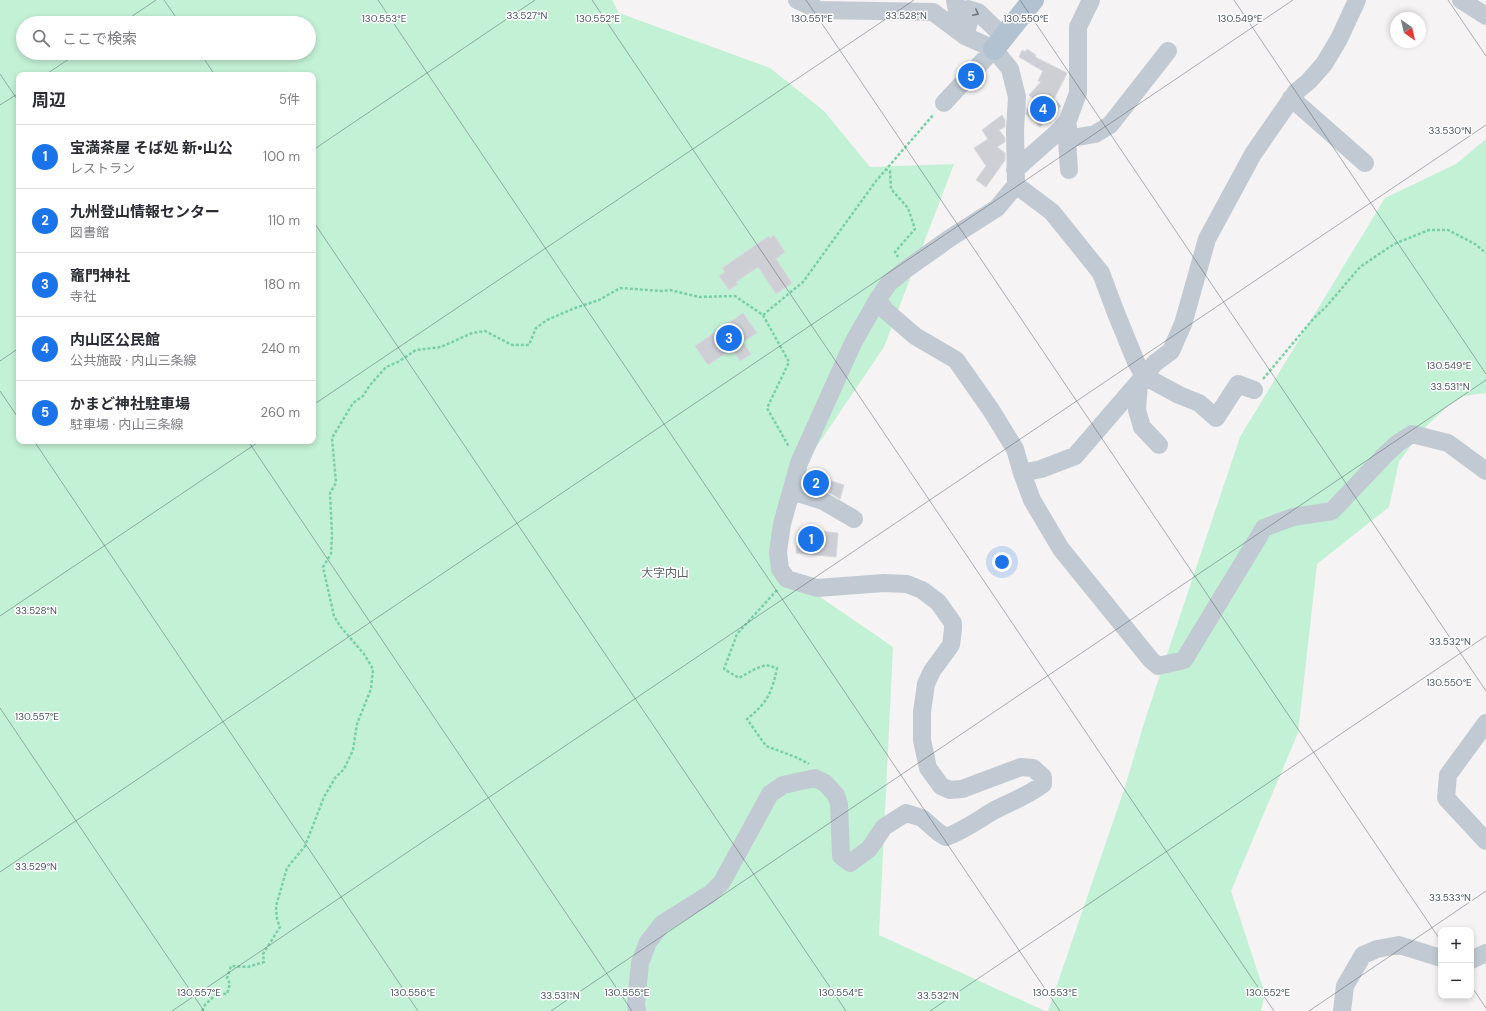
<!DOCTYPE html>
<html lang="ja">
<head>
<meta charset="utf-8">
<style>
  body { margin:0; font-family:"DM Sans","Noto Sans JP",sans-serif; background:#f2f2f3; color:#2b2b33 }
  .controls { position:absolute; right:12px; bottom:12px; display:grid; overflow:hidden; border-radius:8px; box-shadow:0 2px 6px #0003 }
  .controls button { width:36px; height:36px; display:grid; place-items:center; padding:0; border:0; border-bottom:1px solid #e1e1e2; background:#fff; color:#2b2b33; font:20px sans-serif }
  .compass { position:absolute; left:1390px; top:12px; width:36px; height:36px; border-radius:50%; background:#fff; box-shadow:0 2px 6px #0003; rotate:146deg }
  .you { position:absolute; left:1002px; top:562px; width:14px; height:14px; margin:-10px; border:3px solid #fff; border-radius:50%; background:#1a73e8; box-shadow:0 0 0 6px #1a73e833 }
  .badge { display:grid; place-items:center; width:26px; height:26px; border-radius:50%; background:#1a73e8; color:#fff; font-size:13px; font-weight:700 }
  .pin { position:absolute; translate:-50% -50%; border:2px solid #fff; box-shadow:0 1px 4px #0006 }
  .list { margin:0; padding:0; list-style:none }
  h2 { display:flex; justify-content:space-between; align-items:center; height:52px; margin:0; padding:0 16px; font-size:17px }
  h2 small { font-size:13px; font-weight:400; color:#7c7c81 }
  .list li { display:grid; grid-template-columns:26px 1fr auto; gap:12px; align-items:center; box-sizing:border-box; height:64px; padding:0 16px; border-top:1px solid #e1e1e2 }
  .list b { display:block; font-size:15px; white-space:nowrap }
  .list p { margin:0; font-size:13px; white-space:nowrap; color:#7c7c81 }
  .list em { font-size:13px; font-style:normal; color:#7c7c81 }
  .icon { flex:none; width:22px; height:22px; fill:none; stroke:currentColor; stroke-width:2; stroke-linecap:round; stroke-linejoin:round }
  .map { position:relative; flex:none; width:1486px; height:1011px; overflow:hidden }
  .search { position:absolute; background:#fff; box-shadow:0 2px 6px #0003; left:16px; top:16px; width:300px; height:44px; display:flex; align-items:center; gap:10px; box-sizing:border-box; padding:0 14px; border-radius:22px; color:#7c7c81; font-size:15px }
  .panel { position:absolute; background:#fff; box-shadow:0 2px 6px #0003; left:16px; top:72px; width:300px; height:372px; border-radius:8px }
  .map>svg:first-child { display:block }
  .green { fill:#c3f1d5; fill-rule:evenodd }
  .building { fill:#cdcfd5; stroke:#d7d9de }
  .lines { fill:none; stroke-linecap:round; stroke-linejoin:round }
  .path { stroke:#7ad0a6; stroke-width:2.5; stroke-dasharray:3 2; stroke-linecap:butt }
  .minor { stroke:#c1cad2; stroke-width:18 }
  .major { stroke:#b3c2d1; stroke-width:22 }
  .oneway { stroke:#6e7983 }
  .ticks { fill:none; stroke:#4a5661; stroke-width:1; stroke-opacity:0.45 }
  .labels { text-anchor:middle; stroke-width:3; stroke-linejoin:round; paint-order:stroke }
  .quarter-label { font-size:12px; fill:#5f6368; stroke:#fff }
  .ticks-label { font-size:10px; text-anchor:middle; fill:#4a5661; stroke:#fff; stroke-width:3; stroke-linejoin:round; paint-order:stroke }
</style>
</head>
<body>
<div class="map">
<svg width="1486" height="1011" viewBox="0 0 1486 1011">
  <rect width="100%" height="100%" fill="#f5f3f3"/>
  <path class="green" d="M 0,0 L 612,0 L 619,13 L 770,68 L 824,111 L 870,167 L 954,164 L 884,347 L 817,446 L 784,483 L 772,564 L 893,647 L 879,935 L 1045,1011 L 0,1011 ZM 23,23 L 309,23 L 309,53 L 23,53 ZM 19,75 L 313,75 L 313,441 L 19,441 Z
    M 1486,139 L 1486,393 L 1464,396 L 1448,406 L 1421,431 L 1399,462 L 1389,507 L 1317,564 L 1298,733 L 1231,891 L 1265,994 L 1261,1011 L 1048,1011 L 1124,790 L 1145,720 L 1240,437 L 1385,198 L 1456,164 Z"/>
  <path class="building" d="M 1027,49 L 1036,55 L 1035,57 L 1067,73 L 1054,99 L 1061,106 L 1040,127 L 1026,114 L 1027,109 L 1035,101 L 1029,95 L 1041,82 L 1038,81 L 1043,71 L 1019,57 L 1022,50 L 1025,52 Z
    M 1002,115 L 1005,120 L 1005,127 L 999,130 L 1005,138 L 1005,142 L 997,147 L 1005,153 L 1005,160 L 986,187 L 976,180 L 986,166 L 974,148 L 988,139 L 982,130 Z
    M 774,235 L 785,252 L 776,259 L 792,283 L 776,294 L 758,267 L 736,282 L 738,284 L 729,290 L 719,276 L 725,272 L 722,268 L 769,236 L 770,238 Z
    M 743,313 L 757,333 L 743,342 L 751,354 L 740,361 L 732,349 L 708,365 L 695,346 Z
    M 812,475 L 844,485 L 840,499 L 826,491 L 809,486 Z
    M 799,529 L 838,533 L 836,557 L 796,553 Z"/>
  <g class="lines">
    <path class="path" d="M 885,169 L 890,171 L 891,189 L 908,208 L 915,229 L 895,252 L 898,257
      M 763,315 L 803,282 L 876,181 L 934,114
      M 1263,379 L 1314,318 L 1325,308 L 1360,267 L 1394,244 L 1429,230 L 1448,230 L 1475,244 L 1486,253
      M 777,590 L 737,634 L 724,669 L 739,678 L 755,669 L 766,665 L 777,668 C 772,693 767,703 747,719 L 766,746 L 798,758 L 809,764
      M 202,1011 L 205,1005 L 217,993 L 227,994 L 230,984 L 227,978 L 231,966 L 248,967 L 264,962 L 263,954 L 280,927 L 277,919 L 276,906 L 287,868 L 305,846 L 324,797 L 335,778 L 344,769 L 353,750 L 357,724 L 371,689 L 373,669 L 364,654 L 340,626 L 334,616 L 323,567 L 331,554 L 332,535 L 330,493 L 336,483 L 332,438 L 353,403 L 363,396 L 370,385 L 386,367 L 398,362 L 416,350 L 441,347 L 472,333 L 485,331 L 512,345 L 529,345 L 536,328 L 547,320 L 575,308 L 599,300 L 620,288 L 662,291 L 670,290 L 699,297 L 735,296 L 763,315 L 789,362 L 767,408 L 789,447"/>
    <path class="minor" d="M 955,0 L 961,32
      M 1461,0 L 1486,16
      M 965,36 L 969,22 L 968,9 L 978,12 L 1003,36
      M 1291,98 L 1365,163
      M 944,103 L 994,49
      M 1068,127 L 1067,139 L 1069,170
      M 1067,139 L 1095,134 L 1110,125 L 1168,51
      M 1015,170 L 1060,130 L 1068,120 L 1078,93 L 1078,27 L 1091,0
      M 1016,185 L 1052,212 L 1101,273 L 1116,313 L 1136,362 L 1144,376 L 1179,395 L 1199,403 L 1216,418 L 1238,384 L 1254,390
      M 878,299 L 885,310 L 915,336 L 956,360 L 991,410 L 1015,449 L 1022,473 L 1032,500 L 1061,549 L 1151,660 L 1158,666 L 1184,660 L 1264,528 L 1293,517 L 1332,511 L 1386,454 L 1398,443 L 1412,434 L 1448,443 L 1486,471
      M 1139,382 L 1137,410 L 1142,427 L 1159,445
      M 1022,473 L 1041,469 L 1075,456 L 1144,376 L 1155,363 L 1171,351 L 1183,324 L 1207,239 L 1253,154 L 1296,92 L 1309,81 L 1324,64 L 1339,39 L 1357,0
      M 791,491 L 823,501 L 854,519
      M 1486,723 L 1448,775 L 1446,798 L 1486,841
      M 1471,960 L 1486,953
      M 637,1011 L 636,1004 L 640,963 L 648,942 L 662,924 L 710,894 L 722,882 L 770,794 L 783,785 L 815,778 L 825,783 L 836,795 L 839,804 L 841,856 L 850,863 L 869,849 L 884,827 L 906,813 L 922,818 L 938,832 L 946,837 C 963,831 978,820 993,811 C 1010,802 1028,796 1043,784 L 1043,777 L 1033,768 L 1021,767 L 962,789 L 950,790 L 941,786 L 928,768 L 922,740 L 922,712 L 926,684 L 932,671 L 951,645 L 953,629 L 953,623 L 938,602 L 922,590 L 907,584 L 884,583 L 817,588 L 787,579 L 780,569 L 778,552 L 782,524 L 799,463 L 853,343 L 878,299 L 889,283 L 905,270 L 950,238 L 997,208 L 1016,185 L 1015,130 L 1017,97 L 1010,69 L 994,49 L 965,36 L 933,12 L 819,10 L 797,0
      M 1342,1011 L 1345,986 L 1363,955 L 1377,949 L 1399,945 L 1441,958"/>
    <path class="major" d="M 994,49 L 1033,0"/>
  </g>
  <defs><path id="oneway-chevron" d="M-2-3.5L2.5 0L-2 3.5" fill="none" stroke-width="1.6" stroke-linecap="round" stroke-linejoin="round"/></defs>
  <use class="oneway" href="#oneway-chevron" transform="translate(976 13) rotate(27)"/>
  <path class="ticks" d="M 164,0 L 180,23M 378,0 L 1060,1011M 592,0 L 1274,1011M 806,0 L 1441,941M 1020,0 L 1486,691M 1234,0 L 1486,374M 1448,0 L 1486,56M 122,23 L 156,0M 200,53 L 215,75M 0,74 L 19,102M 45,75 L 78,53M 0,105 L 19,93M 313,150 L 535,0M 313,221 L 846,1011M 0,361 L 19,348M 0,391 L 19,419M 313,405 L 914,0M 34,441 L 418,1011M 248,441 L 632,1011M 0,616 L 260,441M 0,708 L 204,1011M 0,872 L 1293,0M 1471,986 L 1486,1008M 172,1011 L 1486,125M 551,1011 L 1486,380M 930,1011 L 1486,636M 1309,1011 L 1486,891"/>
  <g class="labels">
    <g class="quarter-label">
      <text x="665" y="577">大字内山</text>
    </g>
  </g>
  <g class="ticks-label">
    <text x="527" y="19">33.527°N</text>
    <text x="906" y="19">33.528°N</text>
    <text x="384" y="22">130.553°E</text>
    <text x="598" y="22">130.552°E</text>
    <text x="812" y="22">130.551°E</text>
    <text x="1026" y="22">130.550°E</text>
    <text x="1240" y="22">130.549°E</text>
    <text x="1450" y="134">33.530°N</text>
    <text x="1449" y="369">130.549°E</text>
    <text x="1450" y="390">33.531°N</text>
    <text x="36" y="614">33.528°N</text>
    <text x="1450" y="645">33.532°N</text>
    <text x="1449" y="686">130.550°E</text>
    <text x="37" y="720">130.557°E</text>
    <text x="36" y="870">33.529°N</text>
    <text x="1450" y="901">33.533°N</text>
    <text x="199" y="996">130.557°E</text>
    <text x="413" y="996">130.556°E</text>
    <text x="627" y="996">130.555°E</text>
    <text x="841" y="996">130.554°E</text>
    <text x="1055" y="996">130.553°E</text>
    <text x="1268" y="996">130.552°E</text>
    <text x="560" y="999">33.531°N</text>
    <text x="938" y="999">33.532°N</text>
  </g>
</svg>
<div class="controls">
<button>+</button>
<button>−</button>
</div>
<svg class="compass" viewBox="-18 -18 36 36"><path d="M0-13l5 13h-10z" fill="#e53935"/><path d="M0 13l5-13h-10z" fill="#7c7c81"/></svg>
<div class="you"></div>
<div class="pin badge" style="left:811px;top:539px">1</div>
<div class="pin badge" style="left:816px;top:483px">2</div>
<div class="pin badge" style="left:729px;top:338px">3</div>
<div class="pin badge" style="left:1043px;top:109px">4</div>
<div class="pin badge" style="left:971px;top:76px">5</div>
<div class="search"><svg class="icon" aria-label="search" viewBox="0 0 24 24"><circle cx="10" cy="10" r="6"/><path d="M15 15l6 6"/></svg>ここで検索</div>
<section class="panel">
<h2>周辺<small>5件</small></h2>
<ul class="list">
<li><span class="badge">1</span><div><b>宝満茶屋 そば処 新•山公</b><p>レストラン</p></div><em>100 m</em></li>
<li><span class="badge">2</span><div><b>九州登山情報センター</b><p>図書館</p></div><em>110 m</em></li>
<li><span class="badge">3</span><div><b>竈門神社</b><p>寺社</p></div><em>180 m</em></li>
<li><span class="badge">4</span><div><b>内山区公民館</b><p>公共施設 · 内山三条線</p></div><em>240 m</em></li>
<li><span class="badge">5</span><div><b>かまど神社駐車場</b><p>駐車場 · 内山三条線</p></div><em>260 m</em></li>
</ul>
</section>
</div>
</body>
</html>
